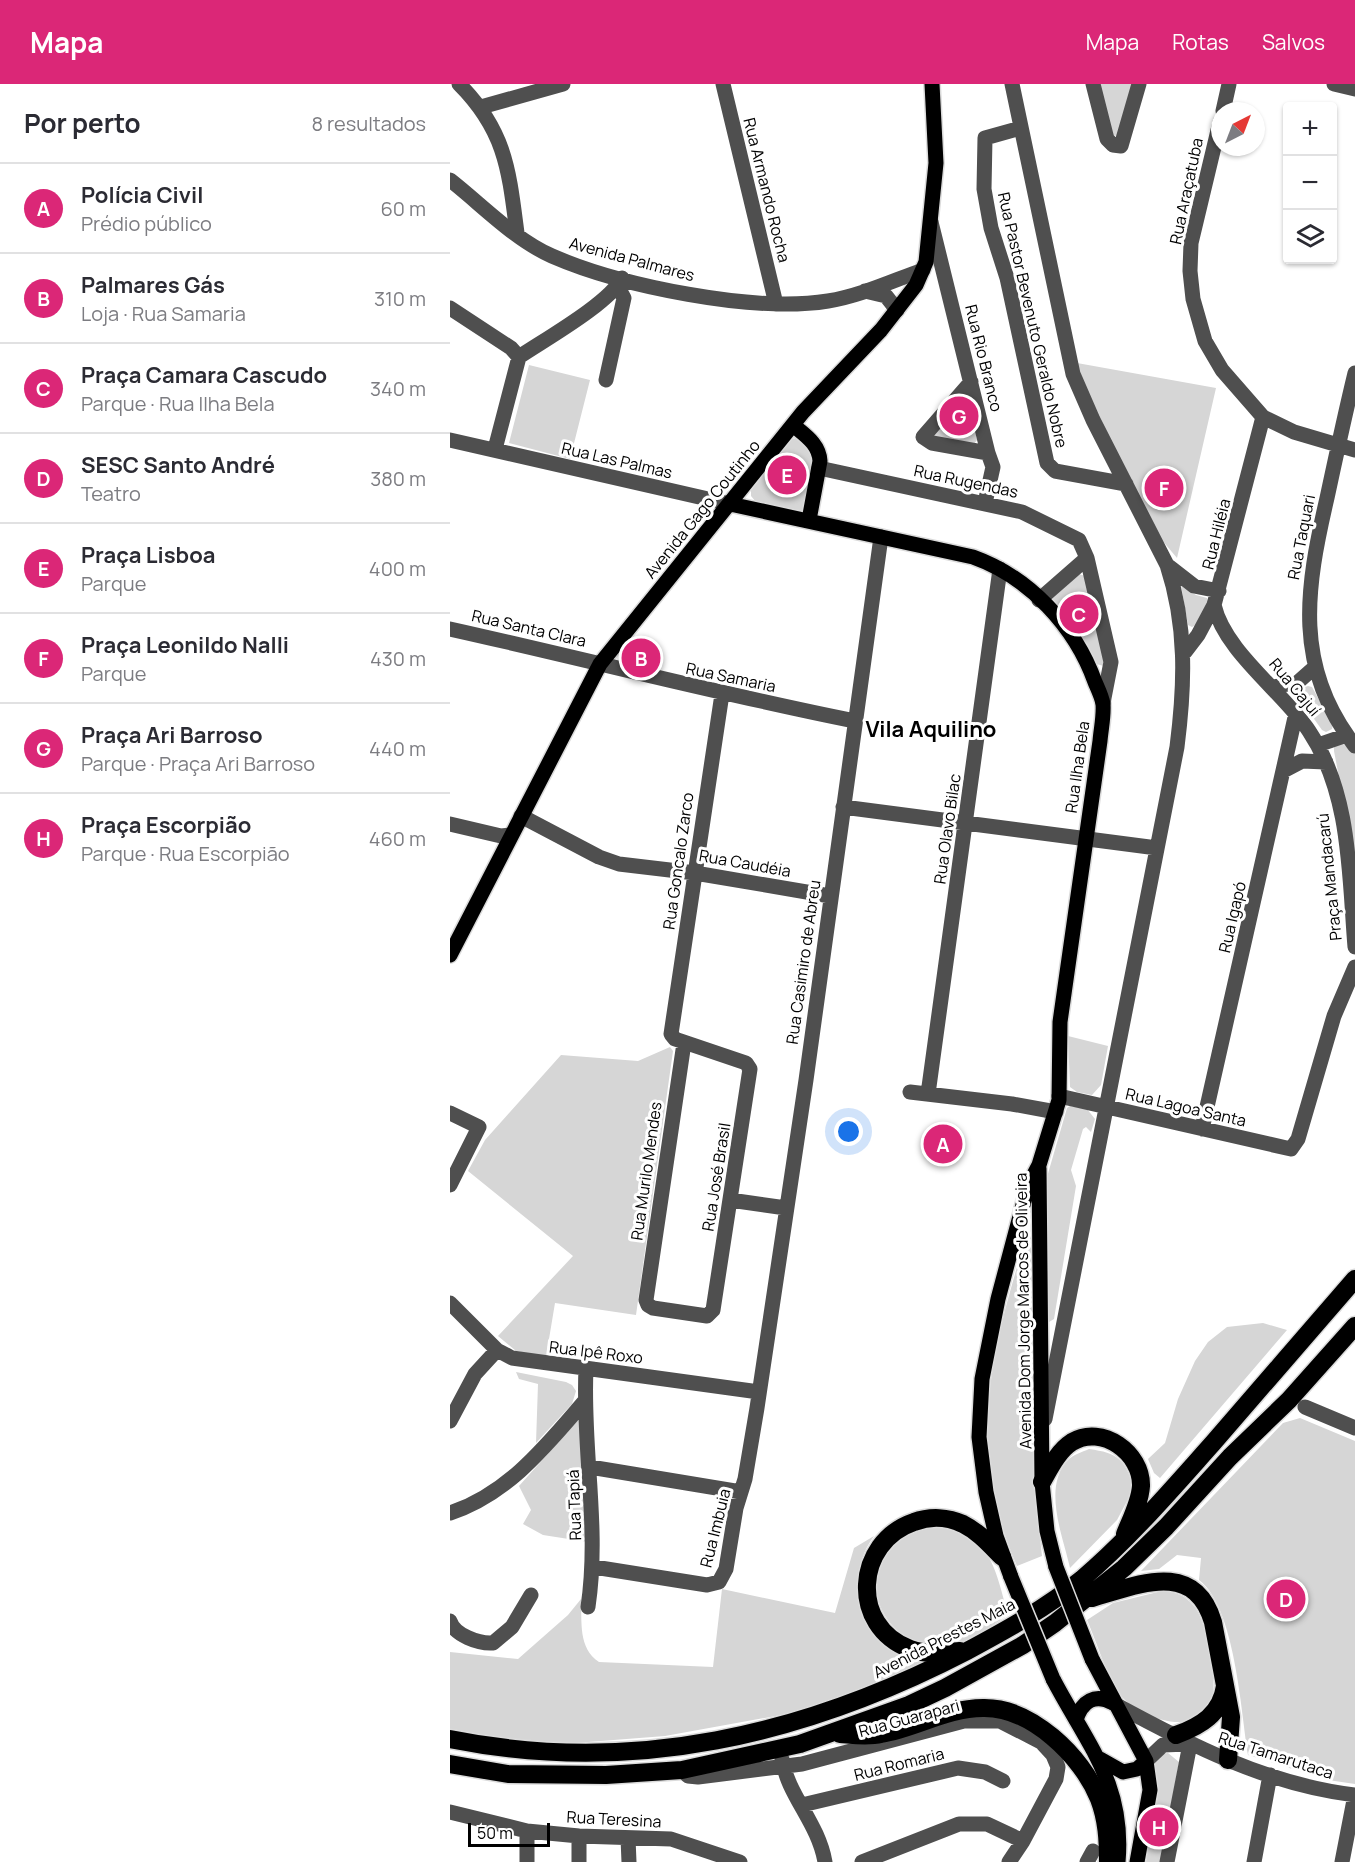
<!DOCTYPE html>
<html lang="pt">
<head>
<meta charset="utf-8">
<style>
  body { margin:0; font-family:Manrope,sans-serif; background:#f2f2f3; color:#2b2b33 }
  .controls { position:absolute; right:18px; top:18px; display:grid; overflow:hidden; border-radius:6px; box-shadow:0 2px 4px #0004 }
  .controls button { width:54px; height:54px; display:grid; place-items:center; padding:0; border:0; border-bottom:2px solid #e1e1e2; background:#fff; color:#2b2b33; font:30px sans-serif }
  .compass { position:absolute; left:761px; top:18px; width:54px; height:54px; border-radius:50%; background:#fff; box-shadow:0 2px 4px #0004; rotate:42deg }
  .scale { position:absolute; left:18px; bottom:15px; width:82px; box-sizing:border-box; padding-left:6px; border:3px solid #000; border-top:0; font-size:16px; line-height:21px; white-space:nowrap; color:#000; -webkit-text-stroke:4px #fff; paint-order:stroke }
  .you { position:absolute; left:399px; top:1048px; width:21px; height:21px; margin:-15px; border:4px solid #fff; border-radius:50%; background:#1a73e8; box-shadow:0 0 0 9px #1a73e833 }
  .badge { display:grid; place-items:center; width:39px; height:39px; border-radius:50%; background:#db2777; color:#fff; font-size:20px; font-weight:700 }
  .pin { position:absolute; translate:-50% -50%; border:3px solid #fff; box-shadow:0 2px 6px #0006 }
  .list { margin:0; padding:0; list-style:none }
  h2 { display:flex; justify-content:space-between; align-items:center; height:78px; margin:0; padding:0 24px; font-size:26px }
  h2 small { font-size:20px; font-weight:400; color:#7c7c81 }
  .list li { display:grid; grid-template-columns:39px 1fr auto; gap:18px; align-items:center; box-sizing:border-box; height:90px; padding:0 24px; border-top:2px solid #e1e1e2 }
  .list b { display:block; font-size:22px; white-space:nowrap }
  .list p { margin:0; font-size:20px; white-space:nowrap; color:#7c7c81 }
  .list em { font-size:20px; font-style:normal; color:#7c7c81 }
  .icon { flex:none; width:33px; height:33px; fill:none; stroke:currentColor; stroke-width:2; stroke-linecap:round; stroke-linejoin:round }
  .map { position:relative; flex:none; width:905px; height:1778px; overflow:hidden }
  header { display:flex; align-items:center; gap:36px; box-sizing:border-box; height:84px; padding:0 30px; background:#db2777; color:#fff }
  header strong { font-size:28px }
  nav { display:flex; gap:33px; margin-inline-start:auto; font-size:21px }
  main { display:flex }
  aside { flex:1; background:#fff }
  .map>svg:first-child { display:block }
  .green { fill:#d6d6d6 }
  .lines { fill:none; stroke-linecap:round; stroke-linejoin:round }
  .major-casing { stroke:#dbdbdb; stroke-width:18 }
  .highway-casing { stroke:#dbdbdb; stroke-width:21 }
  .minor { stroke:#4f4f4f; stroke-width:15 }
  .major { stroke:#000; stroke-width:15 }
  .highway { stroke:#000; stroke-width:18 }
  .major-bridge-casing { stroke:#dbdbdb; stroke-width:18; stroke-linecap:butt }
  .major-bridge { stroke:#000; stroke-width:15 }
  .labels { text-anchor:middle; stroke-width:6; stroke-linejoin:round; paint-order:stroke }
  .street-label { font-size:16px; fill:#000; stroke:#fff }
  .district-label { font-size:22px; font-weight:bold; fill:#000; stroke:#fff }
</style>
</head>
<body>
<header>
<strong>Mapa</strong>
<nav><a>Mapa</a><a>Rotas</a><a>Salvos</a></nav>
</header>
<main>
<aside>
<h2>Por perto<small>8 resultados</small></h2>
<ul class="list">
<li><span class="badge">A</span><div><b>Polícia Civil</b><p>Prédio público</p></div><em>60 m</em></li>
<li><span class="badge">B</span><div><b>Palmares Gás</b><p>Loja · Rua Samaria</p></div><em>310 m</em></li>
<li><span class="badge">C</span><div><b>Praça Camara Cascudo</b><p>Parque · Rua Ilha Bela</p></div><em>340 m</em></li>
<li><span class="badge">D</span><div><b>SESC Santo André</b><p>Teatro</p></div><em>380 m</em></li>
<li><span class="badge">E</span><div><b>Praça Lisboa</b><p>Parque</p></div><em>400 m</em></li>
<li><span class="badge">F</span><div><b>Praça Leonildo Nalli</b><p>Parque</p></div><em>430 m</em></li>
<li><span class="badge">G</span><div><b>Praça Ari Barroso</b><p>Parque · Praça Ari Barroso</p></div><em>440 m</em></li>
<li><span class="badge">H</span><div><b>Praça Escorpião</b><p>Parque · Rua Escorpião</p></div><em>460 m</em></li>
</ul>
</aside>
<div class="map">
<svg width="905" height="1778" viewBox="0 0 905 1778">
  <rect width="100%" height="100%" fill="#fff"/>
  <path class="green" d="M 649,0 L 682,0 L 667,52 L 662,51 Z
    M 627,279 L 766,304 L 727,474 L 711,455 L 642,323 Z
    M 79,281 L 140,296 L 120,375 L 59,359 Z
    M 513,315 L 518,317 L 527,356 L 524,360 L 484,353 L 484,346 Z
    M 348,354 L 355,358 L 364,371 L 356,427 L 352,428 L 306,418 L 301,412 L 301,406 L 340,355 Z
    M 629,490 L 635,492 L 656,579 L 654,582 L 646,580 L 624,540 L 603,517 L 602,514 Z
    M 731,501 L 746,511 L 757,514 L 758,518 L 746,541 L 742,543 L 738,541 Z
    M 858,602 L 862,603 L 883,641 L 882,645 L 876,648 L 872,646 L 847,611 L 847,606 Z
    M 892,659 L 905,670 L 905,777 L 884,667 L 884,663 Z
    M 618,952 L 658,962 L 651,1001 L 642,1011 L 627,1008 L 620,1003 Z
    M 220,963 L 223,967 L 186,1231 L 105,1219 L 96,1273 L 66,1267 L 48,1252 L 123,1172 L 18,1087 L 35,1056 L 111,971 L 188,977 Z
    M 620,1022 L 637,1025 L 645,1035 L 641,1048 L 636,1043 L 633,1045 L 621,1086 L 626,1102 L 604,1235 L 599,1238 L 596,1235 L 597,1093 L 617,1024 Z
    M 579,1151 L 583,1154 L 586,1416 L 592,1472 L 567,1482 C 515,1365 541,1268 576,1153 Z
    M 813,1239 L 837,1246 L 710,1394 L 704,1389 L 698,1375 L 715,1359 L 728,1315 L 745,1277 L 758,1258 L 777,1243 Z
    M 66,1288 L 116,1298 L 122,1301 L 126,1307 L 122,1320 L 86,1359 L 88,1300 L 69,1295 Z
    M 850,1334 L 905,1357 L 905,1700 L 878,1696 L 798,1671 C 791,1627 785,1523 749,1496 L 751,1474 L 727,1471 L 709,1485 L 691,1487 L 833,1339 Z
    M 129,1335 L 138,1458 L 93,1451 L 73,1440 L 81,1426 L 69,1402 Z
    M 639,1365 C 668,1369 675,1375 684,1404 L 667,1436 L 620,1484 C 613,1452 592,1403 618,1376 C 623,1371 632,1368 639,1365 Z
    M 479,1441 C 539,1444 545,1482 558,1531 C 536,1546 511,1565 483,1563 C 435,1558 405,1496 442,1459 C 451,1451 468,1446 479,1441 Z
    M 424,1452 C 405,1478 405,1506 417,1535 L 487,1574 L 420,1604 L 353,1627 L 215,1652 L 138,1658 L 51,1659 L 0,1648 L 0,1568 L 68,1575 L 118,1531 L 131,1515 C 132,1538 128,1564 149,1578 L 263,1583 L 272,1505 L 385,1529 L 404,1464 Z
    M 712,1507 C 726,1508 735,1511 744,1522 C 757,1537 769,1601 761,1619 C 746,1656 683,1632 668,1608 C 655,1587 647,1559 637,1536 L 663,1519 Z
    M 718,1669 L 729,1678 L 711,1778 L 696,1778 L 707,1708 L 704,1678 L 711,1670 Z"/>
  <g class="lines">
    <defs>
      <path id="major" d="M 343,341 C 356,352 369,360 370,377 L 359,436
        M 280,420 L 523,473 C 579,493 625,542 645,598 C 648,605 652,613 653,620 C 654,632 651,645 650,657 L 610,938 L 609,1016 L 589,1081 L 578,1102 L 548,1215 L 532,1295 L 529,1353 L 536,1408 L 546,1452 L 561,1493
        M 0,871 L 150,580 L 353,328 L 431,246 L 466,201 L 476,178 L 486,79 L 482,0
        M 589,1084 L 592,1398 L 597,1447 L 606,1483
        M 642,1575 L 696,1677 L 700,1706 L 687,1778
        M 603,1595 C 637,1660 675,1700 668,1778
        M 626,1636 C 632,1617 645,1609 663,1619
        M 650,1675 L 673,1688 L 687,1685 L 696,1677"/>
      <path id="highway" d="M 592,1398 C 600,1384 608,1367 622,1358 C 652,1340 692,1369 691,1402 C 690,1418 681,1435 675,1450
        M 642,1514 C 688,1501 744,1475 763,1538 L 781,1633 L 778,1676
        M 510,1567 C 493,1569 476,1571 460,1565 C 399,1542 405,1458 464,1438 C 480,1432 498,1433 513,1440 C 529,1448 540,1461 552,1473
        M 390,1650 C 404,1651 418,1653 431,1650 C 466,1644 497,1624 533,1624 C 581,1623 632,1672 649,1715 C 657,1736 658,1756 658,1778
        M 726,1651 C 751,1642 771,1630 775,1602
        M 0,1655 C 183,1692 355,1651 517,1567 C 558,1545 596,1524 632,1495 C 680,1454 721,1406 763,1359 C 810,1304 858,1250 905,1195
        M 0,1680 L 58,1690 L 156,1691 L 232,1686 L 350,1660 L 459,1621 L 495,1604 L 573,1561 L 605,1539 L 674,1484 L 716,1443 L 780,1373 L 839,1316 L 905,1242"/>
    </defs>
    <use href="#major" class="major-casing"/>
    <use href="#highway" class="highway-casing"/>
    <path class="minor" d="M 9,0 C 56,47 59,87 67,149
      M 273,0 L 326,220
      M 562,0 L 623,290 L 643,336 L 717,481 C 737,542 735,600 727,663 L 595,1335
      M 643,0 L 657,55 L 663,61 L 671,62 L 689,0
      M 884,0 L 905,5
      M 31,23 L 113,0
      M 773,27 L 779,0
      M 770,38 L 741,159 L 740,187 L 743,215 L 755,257 L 772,286 L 813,333 L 844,348 L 905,366
      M 571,44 L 535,54 L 534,105 L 541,144 L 557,194 L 597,379 L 605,387 L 676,400
      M 0,96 C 32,121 65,156 102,172 C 171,202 304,229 378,217 C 410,212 442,197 473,186
      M 481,138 L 538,369 L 543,383 L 535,419
      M 415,207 L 436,212 L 447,226
      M 0,224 L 61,264 L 69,273
      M 905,289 C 895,330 886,372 877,414 C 856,504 843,583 905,662
      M 156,296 L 174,214 L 168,203
      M 521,298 L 473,353 L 482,359 L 538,369
      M 0,356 L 280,420
      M 45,365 L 69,273 C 94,256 160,219 172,194
      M 369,384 L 572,428 L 629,456 L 637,474 L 661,578 L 653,619
      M 717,481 L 744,502 L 769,507
      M 589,516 L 637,474
      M 764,521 C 775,568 832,607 859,647 C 901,710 899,791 905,863
      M 0,545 C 135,575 269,610 405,637
      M 735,568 L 748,551 L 764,521 L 813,333
      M 823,603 L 848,598 L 865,583
      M 868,661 L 897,651
      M 833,687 L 852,677 L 876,678
      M 393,723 L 707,764
      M 71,732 L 149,773 L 169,780 L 245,789 L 380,812
      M 0,740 L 51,752 L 61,751
      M 234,959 L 196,1216 L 198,1221 L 203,1224 L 257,1232 L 263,1226 L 300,985 L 296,979 L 225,955 L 221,950 L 272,610
      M 460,1008 L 562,1020 L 606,1028
      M 478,1010 L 550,485
      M 609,1012 L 841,1065 L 848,1055 L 884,932 L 905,883
      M 0,1029 L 29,1043 L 0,1101
      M 752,1045 L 846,629
      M 280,1116 L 336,1124
      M 0,1219 L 47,1266 L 62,1274 L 309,1308
      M 136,1285 C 132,1364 150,1443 138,1523
      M 855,1323 L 905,1344
      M 0,1337 L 25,1290 L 47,1266
      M 140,1383 L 291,1408
      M 0,1429 C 58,1410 96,1362 134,1318
      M 144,1483 L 257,1501 L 269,1498 L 276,1485 L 286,1424 L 295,1395 L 307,1324 L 356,996 L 431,453
      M 0,1537 C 4,1551 29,1560 43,1559 L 62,1543 L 81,1511
      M 663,1619 C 738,1660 818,1701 905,1711
      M 332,1675 C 338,1712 368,1738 375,1778
      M 696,1677 L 713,1661 L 738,1660
      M 232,1686 L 238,1692 L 248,1693 L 352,1680 L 514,1637 L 550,1637 L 591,1658 L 603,1671 L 608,1683 L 606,1695 L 573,1757 L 559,1778
      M 352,1721 L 508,1684 L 535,1688 L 553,1697
      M 0,1728 L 77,1747 L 129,1752 L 221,1755 L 290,1778
      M 129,1752 L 129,1778
      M 178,1754 L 179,1778
      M 77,1778 L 77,1747
      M 412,1778 L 509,1740 L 537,1740 L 573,1757
      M 637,1778 L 643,1767
      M 717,1778 L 740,1660
      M 804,1778 L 820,1691
      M 892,1778 L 905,1711"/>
    <use href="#major" class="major"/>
    <use href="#highway" class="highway"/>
    <defs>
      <path id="major-bridge" d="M 606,1483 L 642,1575
        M 561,1493 L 603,1595"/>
    </defs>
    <use href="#major-bridge" class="major-bridge-casing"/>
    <use href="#major-bridge" class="major-bridge"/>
  </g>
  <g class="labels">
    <g class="street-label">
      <text transform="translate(317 106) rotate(76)" y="6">Rua Armando Rocha</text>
      <text transform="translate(736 107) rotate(-78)" y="6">Rua Araçatuba</text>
      <text transform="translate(182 175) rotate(15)" y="6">Avenida Palmares</text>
      <text transform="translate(583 236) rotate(77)" y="6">Rua Pastor Bevenuto Geraldo Nobre</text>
      <text transform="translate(534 274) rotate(76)" y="6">Rua Rio Branco</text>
      <text transform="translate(167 376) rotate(13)" y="6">Rua Las Palmas</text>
      <text transform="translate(516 397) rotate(12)" y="6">Rua Rugendas</text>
      <text transform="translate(252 425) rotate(-51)" y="6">Avenida Gago Coutinho</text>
      <text transform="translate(766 450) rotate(-76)" y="6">Rua Hiléia</text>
      <text transform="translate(851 453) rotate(-79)" y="6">Rua Taquari</text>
      <text transform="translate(79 544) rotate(13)" y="6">Rua Santa Clara</text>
      <text transform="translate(281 593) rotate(12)" y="6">Rua Samaria</text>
      <text transform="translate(845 603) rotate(50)" y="6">Rua Cajuí</text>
      <text transform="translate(627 683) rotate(-82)" y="6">Rua Ilha Bela</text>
      <text transform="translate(497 745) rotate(-82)" y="6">Rua Olavo Bilac</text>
      <text transform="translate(228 777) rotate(-82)" y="6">Rua Goncalo Zarco</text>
      <text transform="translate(295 779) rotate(10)" y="6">Rua Caudéia</text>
      <text transform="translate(879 793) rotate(-96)" y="6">Praça Mandacarú</text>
      <text transform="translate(782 833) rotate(-77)" y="6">Rua Igapó</text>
      <text transform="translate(353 878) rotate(-82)" y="6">Rua Casimiro de Abreu</text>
      <text transform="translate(736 1023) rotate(13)" y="6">Rua Lagoa Santa</text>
      <text transform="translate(196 1087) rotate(-82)" y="6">Rua Murilo Mendes</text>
      <text transform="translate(266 1093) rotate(-81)" y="6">Rua José Brasil</text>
      <text transform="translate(573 1227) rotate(-91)" y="6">Avenida Dom Jorge Marcos de Oliveira</text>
      <text transform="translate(146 1268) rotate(7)" y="6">Rua Ipê Roxo</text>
      <text transform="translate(124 1421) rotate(-92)" y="6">Rua Tapiá</text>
      <text transform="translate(265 1444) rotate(-76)" y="6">Rua Imbuia</text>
      <text transform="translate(494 1554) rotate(-27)" y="6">Avenida Prestes Maia</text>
      <text transform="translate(459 1634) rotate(-15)" y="6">Rua Guarapari</text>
      <text transform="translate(826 1671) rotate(18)" y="6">Rua Tamarutaca</text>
      <text transform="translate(449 1680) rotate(-14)" y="6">Rua Romaria</text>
      <text transform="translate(164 1735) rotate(3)" y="6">Rua Teresina</text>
    </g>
    <g class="district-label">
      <text x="481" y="653">Vila Aquilino</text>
    </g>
  </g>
</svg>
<div class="controls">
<button>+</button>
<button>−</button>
<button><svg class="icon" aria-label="layers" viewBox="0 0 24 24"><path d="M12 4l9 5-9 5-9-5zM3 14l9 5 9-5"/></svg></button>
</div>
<svg class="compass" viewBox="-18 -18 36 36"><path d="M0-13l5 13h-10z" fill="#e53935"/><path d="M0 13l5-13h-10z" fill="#7c7c81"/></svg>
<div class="scale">50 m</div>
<div class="you"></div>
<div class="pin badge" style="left:493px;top:1060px">A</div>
<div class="pin badge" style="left:191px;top:574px">B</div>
<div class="pin badge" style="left:629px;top:530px">C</div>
<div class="pin badge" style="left:836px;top:1515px">D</div>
<div class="pin badge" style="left:337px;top:391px">E</div>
<div class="pin badge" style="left:714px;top:404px">F</div>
<div class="pin badge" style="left:509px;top:332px">G</div>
<div class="pin badge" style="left:709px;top:1743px">H</div>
</div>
</main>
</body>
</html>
